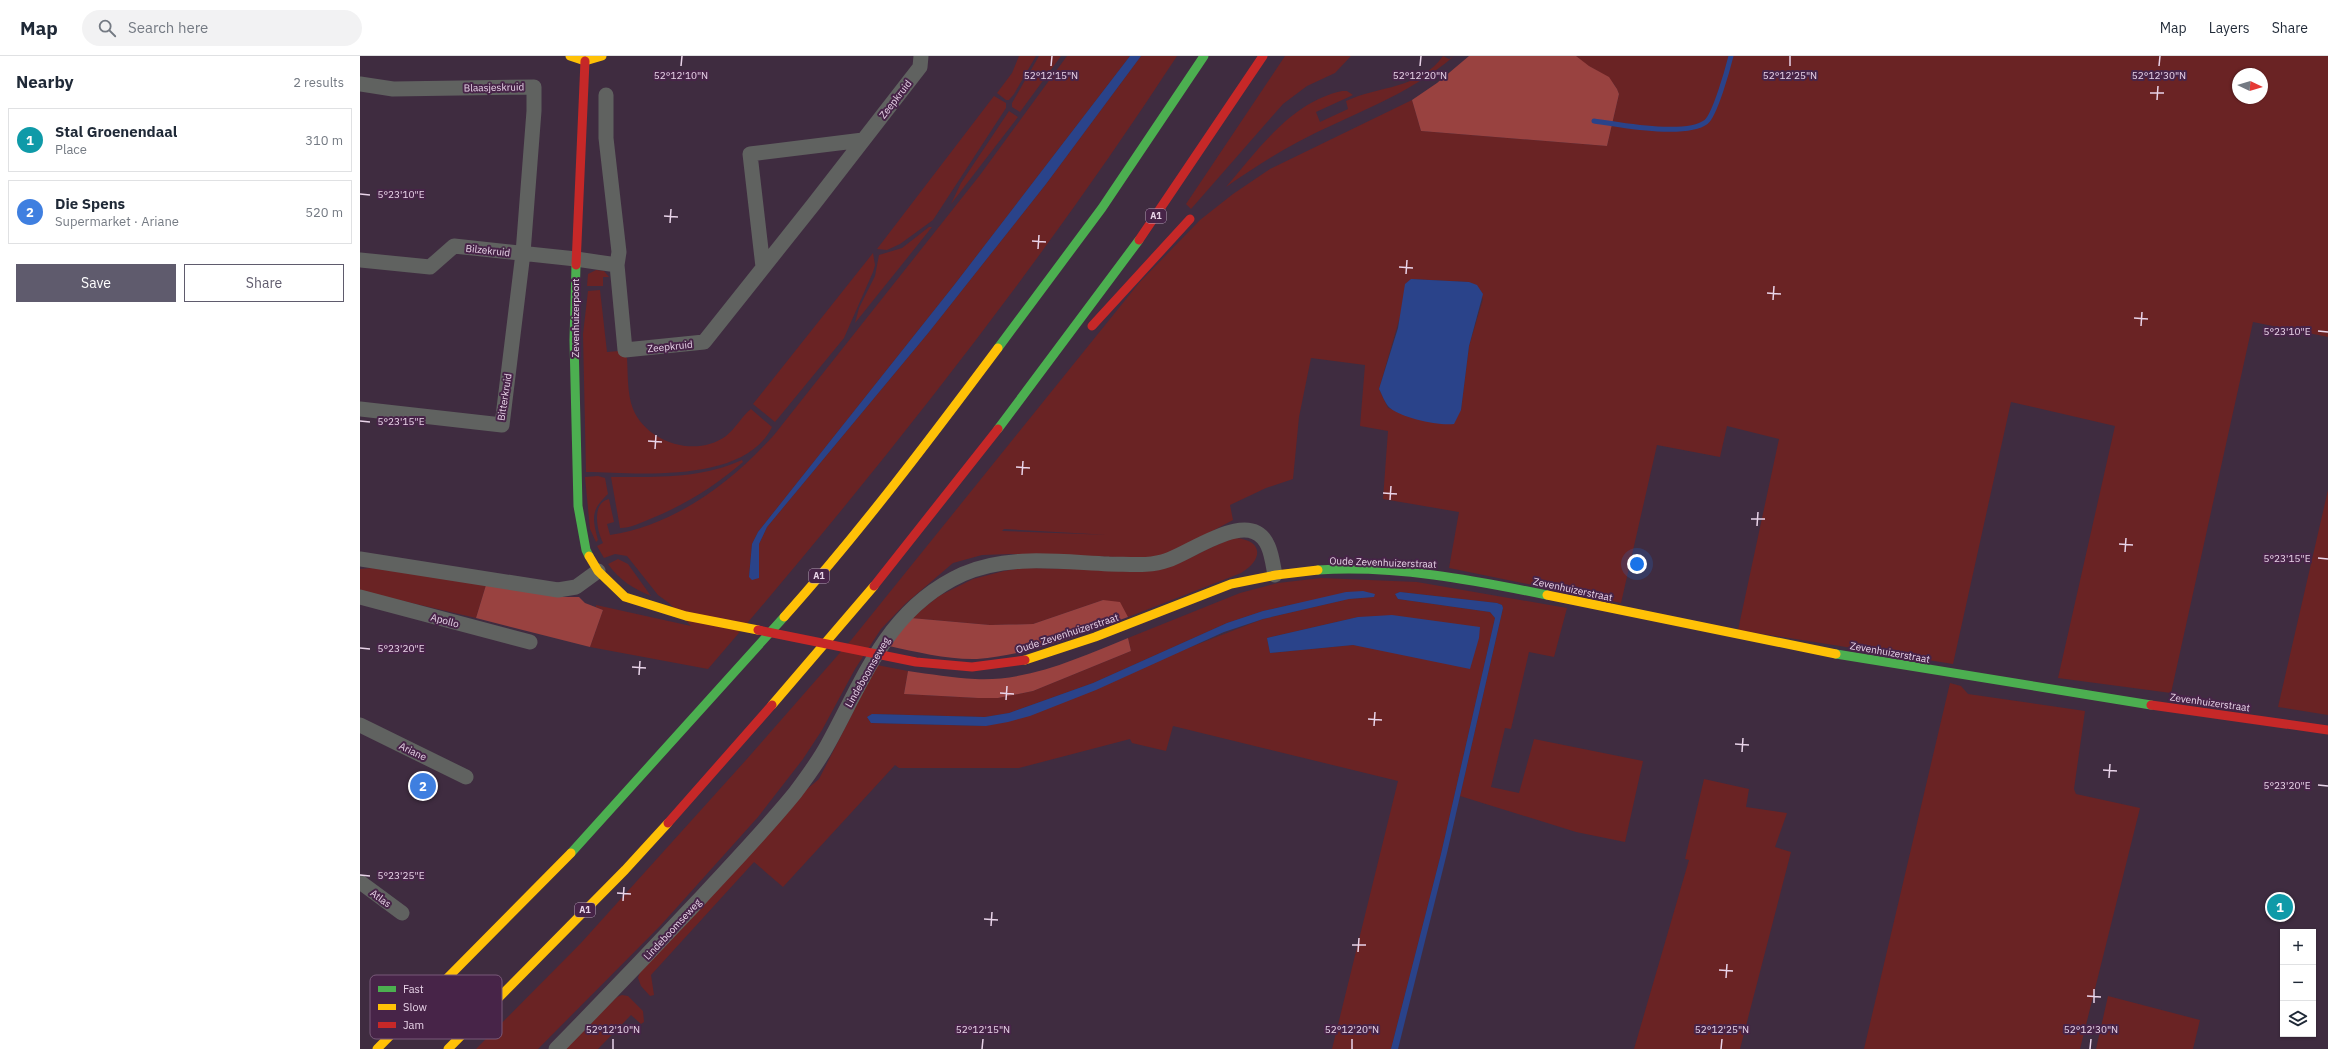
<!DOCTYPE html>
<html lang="en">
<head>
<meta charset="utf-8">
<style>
  body { margin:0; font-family:"IBM Plex Sans",sans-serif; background:#f2f2f3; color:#1f2937 }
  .controls { position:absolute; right:12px; bottom:12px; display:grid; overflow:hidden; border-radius:0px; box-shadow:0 1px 3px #0004 }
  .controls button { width:36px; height:36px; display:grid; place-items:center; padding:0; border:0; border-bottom:1px solid #e0e1e3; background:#fff; color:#1f2937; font:20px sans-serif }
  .compass { position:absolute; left:1872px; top:12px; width:36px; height:36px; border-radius:50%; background:#fff; box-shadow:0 1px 3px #0004; rotate:94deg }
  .you { position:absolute; left:1277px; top:508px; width:14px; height:14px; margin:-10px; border:3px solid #fff; border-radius:50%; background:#1a73e8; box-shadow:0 0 0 6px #1a73e833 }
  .badge { display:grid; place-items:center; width:26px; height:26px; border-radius:50%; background:#5f5b6d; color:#fff; font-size:13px; font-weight:700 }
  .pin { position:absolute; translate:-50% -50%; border:2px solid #fff; box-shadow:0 1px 4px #0006 }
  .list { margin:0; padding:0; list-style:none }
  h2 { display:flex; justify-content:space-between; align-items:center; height:52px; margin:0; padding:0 16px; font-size:17px }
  h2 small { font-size:13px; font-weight:400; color:#747a83 }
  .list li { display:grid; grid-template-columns:26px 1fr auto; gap:12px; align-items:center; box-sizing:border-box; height:64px; margin:0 8px 8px; padding:0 8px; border:1px solid #e0e1e3; border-radius:0px }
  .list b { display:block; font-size:15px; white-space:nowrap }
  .list p { margin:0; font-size:13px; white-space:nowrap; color:#747a83 }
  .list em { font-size:13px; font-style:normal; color:#747a83 }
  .actions { display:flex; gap:8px; padding:12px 16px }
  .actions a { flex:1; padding:9px 0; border:1px solid #5f5b6d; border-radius:0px; text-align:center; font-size:14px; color:#5f5b6d }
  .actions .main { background:#5f5b6d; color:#fff }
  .icon { flex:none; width:22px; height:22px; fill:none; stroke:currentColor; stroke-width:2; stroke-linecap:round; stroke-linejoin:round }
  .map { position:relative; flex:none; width:1968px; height:993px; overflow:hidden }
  header { display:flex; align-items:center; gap:24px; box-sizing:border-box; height:56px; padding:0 20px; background:#fff; border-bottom:1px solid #e0e1e3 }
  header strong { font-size:19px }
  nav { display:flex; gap:22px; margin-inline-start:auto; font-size:14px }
  .search { width:280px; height:36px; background:#f2f2f3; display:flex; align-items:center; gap:10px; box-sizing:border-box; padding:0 14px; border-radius:22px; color:#747a83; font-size:15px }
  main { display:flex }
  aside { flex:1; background:#fff }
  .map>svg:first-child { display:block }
  .green { fill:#6a2324; fill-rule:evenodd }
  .forest { fill:#994240 }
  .water { fill:#2a438a }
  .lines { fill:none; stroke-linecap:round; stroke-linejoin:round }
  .stream { stroke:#2a438a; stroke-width:5 }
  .street { stroke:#606260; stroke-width:15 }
  .fast { stroke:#4caf50; stroke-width:9 }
  .slow { stroke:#ffc107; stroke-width:9 }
  .jam { stroke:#c62828; stroke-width:9 }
  .ticks { fill:none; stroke:#e9d4e9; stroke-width:1.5 }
  .labels { text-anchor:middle; stroke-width:4; stroke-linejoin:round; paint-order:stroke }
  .shield { fill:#472448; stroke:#b89fb9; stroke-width:1 }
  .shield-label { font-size:9px; font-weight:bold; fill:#e9d4e9 }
  .street-label { font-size:10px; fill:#e9d4e9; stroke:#472448 }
  .key { fill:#472448; stroke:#785978; stroke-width:1 }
  .key-label { font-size:11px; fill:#e9d4e9 }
  .ticks-label { font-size:10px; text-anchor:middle; fill:#e9d4e9; stroke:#472448; stroke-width:4; stroke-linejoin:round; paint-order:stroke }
</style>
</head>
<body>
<header>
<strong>Map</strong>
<div class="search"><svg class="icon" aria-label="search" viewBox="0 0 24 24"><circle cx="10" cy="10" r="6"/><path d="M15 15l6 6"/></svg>Search here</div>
<nav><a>Map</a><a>Layers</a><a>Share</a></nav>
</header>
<main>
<aside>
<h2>Nearby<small>2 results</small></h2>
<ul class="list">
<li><span class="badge" style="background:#0f9aa8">1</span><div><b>Stal Groenendaal</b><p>Place</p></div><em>310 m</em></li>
<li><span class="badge" style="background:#3f7fe0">2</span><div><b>Die Spens</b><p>Supermarket · Ariane</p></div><em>520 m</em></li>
</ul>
<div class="actions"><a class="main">Save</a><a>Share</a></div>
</aside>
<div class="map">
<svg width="1968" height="993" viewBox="0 0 1968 993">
  <rect width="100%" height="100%" fill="#3f2c40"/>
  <path class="green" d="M 659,0 L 676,0 L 654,38 L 649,44 L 646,44 L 637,37 L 652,17 Z
    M 679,0 L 701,0 L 660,56 L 652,51 L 652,47 Z
    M 707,0 L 770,0 L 595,228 L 398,476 L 392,488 L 389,521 L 399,522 L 399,488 L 407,471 L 569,276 L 686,128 L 781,0 L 817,0 C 676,216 516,418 348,613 L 230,591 L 243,554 L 236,551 L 236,549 L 331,570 L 309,547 L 298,539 L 267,500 L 255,498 L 244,502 L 237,490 L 243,487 C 237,475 231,447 249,443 L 254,466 L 247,468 L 250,479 C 315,469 371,427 414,379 L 620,119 Z
    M 925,0 L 991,0 L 975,17 L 947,30 L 923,48 L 831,153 L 826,148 Z
    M 1083,0 L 1089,3 L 1094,0 C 1047,41 990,58 936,87 C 912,100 889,115 866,131 C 898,94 931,46 982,35 L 987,35 L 993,39 L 956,56 L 960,66 L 988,53 L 986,45 C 1018,30 1060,33 1083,0 Z
    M 1216,0 L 1968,0 L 1968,281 L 1893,266 L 1811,637 L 1698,622 L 1755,370 L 1651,346 L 1593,608 L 1378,574 L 1419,383 L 1367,370 L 1360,401 L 1297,389 L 1261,547 L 1089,512 L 1099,456 L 1023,443 L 1028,375 L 1000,370 L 1005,309 L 951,302 L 939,361 L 933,423 L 906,432 L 870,449 L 873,464 L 813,496 L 792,502 L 650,498 L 622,499 L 593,507 L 545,548 L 521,573 L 495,613 L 462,674 L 443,703 L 398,761 L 301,869 L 178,993 L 116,993 L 221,887 L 386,704 L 492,583 L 779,227 L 840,164 L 873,138 L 910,113 L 1052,44 L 1061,75 L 1247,90 L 1259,38 C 1252,16 1229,15 1216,0 ZM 1878,18 L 1902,18 L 1902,42 L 1878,42 ZM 1051,223 L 1109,226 L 1123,243 L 1109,290 L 1101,354 L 1070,366 L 1028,352 L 1019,333 ZM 644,473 L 749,479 L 750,479 L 642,475 Z
    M 634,40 L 646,47 L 646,52 L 573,164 L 540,188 L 527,194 L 517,193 Z
    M 649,55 L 658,61 L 591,148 L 601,127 Z
    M 569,171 L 572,171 L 495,267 L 499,252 L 515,220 L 519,199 L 542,192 Z
    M 513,197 L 515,209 L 513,216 L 484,282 L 415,366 L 393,348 Z
    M 236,214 L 244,215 L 249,221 L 243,221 L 243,230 L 227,230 L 228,218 Z
    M 240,234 L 247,296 L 259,295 L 267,302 C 268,317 267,338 273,353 C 287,387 336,402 366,380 C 376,372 382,360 391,353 L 412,371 C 384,428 278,417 226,416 L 223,278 L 228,235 Z
    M 382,404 L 383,406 C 355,430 325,449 290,463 C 281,467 270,472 260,472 L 251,421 C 296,421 340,423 382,404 Z
    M 238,420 L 245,422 L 248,438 C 231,454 232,461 238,484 L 236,486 L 230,473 L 225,421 Z
    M 1968,434 L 1968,659 L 1918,651 Z
    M 875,482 C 903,484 904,503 881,517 L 768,561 L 743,544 L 673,568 L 630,569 L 551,562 L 579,540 L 613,523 L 644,515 L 662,512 L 798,514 C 826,507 848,490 875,482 Z
    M 258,503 L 268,508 L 291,540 C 274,533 259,524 248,508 Z
    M 12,512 L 126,529 L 116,562 L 0,535 L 0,513 Z
    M 961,522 L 1057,526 L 1207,552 L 1194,601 L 1169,596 L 1151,673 L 1145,672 L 1131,731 L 1159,737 L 1174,683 L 1283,705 L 1265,786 L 1216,776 L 1100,740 L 1143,552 L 1142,549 L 1137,547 L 1040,536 L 1035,538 L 1038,543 L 1130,556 L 1135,562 L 1081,798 L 1031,993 L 972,993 L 1038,725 L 813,670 L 806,695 L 772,687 L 770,683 L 659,712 L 539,712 L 535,709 L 423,831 L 394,806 L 291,919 L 294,939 L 290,940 L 281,930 L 278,922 L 280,916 L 446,734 L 459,723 L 517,609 L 548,615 L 544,638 L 618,642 L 638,642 L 673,635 L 771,595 L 768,582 L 880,537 L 918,527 ZM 1014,541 L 989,543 L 903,563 L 626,670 L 511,667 L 507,661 L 512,658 L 625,661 L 649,657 L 733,627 L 867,567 L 903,555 L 934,548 ZM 998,561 L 1015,592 L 993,589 L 910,597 L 907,582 Z
    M 1590,627 L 1601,630 L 1608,638 L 1725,655 L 1714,733 L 1716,738 L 1780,752 L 1720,993 L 1504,993 Z
    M 1344,723 L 1389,733 L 1386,751 L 1427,757 L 1415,791 L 1431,796 L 1380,993 L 1274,993 L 1329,804 L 1325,803 Z
    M 262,939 L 268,940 L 283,955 L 284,966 L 281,968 L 271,959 L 238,993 L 203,993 L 257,941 Z
    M 1748,940 L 1840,964 L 1833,993 L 1736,993 Z"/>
  <path class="forest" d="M 1109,0 L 1216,0 L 1229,10 L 1249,21 L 1257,33 L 1259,38 L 1247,90 L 1061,75 L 1052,44 L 1077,27 Z
    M 126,529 L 202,541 L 219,541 L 225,547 L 243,554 L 230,591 L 116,562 Z
    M 743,544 L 760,546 L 768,561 C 719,579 670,599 617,603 C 590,604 556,596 529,590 L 551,562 L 630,569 L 673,568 Z
    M 768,582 L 771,595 L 673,635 L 638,642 L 618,642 L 544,638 L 548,615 C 570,618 593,622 615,623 C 668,626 721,601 768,582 Z"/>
  <path class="water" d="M 770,0 L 781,0 L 686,128 L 569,276 L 407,471 L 399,488 L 399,522 L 392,524 L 389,521 L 392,488 L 398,476 L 595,228 Z
    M 1051,223 L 1109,226 L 1117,229 L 1123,238 L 1109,290 L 1101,354 L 1094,368 C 1078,370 1042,362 1030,352 C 1025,348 1022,338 1019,333 L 1038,272 L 1045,228 Z
    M 1003,535 L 1015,538 L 1014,541 L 989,543 L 903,563 L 864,576 L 736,634 L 670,660 L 648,666 L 626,670 L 511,667 L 507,661 L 512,658 L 625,661 L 649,657 L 733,627 L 867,567 L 903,555 L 986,536 Z
    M 1040,536 L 1137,547 L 1142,549 L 1143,552 L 1087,797 L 1038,993 L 1031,993 L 1081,798 L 1135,562 L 1130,556 L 1038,543 L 1035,538 Z
    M 1032,559 L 1120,571 L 1119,582 L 1110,613 L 993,589 L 910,597 L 907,582 L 998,561 Z"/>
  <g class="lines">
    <path class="stream" d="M 1234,65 C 1260,69 1326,81 1346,66 C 1355,59 1368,12 1371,0"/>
    <path class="street" d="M 0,28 L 33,33 L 174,31 L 174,55 L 163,197 L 142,369 L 0,353
      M 246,39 L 246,82 L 259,196 L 257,209 L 265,294 L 344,286 L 453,149 L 560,11 L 561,0
      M 0,204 L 70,211 L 94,190 L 216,203 L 257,209
      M 403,211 L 390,98 L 503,84
      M 0,503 L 198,534 L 216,531 L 238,515
      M 0,541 L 170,586
      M 0,669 L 106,721
      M 0,826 L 42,857
      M 196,993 C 243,945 290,896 336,847 C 369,811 404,775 435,737 C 447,721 459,705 468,688 C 505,621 528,552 603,518 C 648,498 701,506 749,508 C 769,508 789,511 808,504 C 834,495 891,451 908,490 C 912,499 913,509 915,519"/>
    <path class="fast" d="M 216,209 L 214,284 L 218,450 L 226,494 L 229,500
      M 638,292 L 742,152 L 844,0
      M 638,373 L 779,184
      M 958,514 C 1035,509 1113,524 1187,539
      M 1476,598 L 1791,649
      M 211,797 L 424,561"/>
    <path class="slow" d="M 210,0 L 225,5 L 242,0
      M 229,500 L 238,515 L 265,541 L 326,560 L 398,574
      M 1187,539 L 1476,598
      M 424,561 C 500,476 570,383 638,292
      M 665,604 L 735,581 L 871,528 L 916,519 L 958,514
      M 412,649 L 514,530
      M 17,993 L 211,797
      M 88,993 L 265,814 L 308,767"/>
    <path class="jam" d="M 779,184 L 903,0
      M 216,209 L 225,5
      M 732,270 L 830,163
      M 514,530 L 638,373
      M 398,574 L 556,606 L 612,611 L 665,604
      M 1791,649 L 1968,674
      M 308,767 L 412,649"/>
  </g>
  <path class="ticks" d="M 321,10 L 322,0M 691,10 L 692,0M 1060,10 L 1061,0M 1430,10 L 1430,0M 1799,10 L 1800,0M 1790,37 L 1804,37M 1797,44 L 1798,30M 0,138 L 10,139M 304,160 L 318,161M 310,167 L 311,153M 672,185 L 686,186M 678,193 L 679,179M 1039,211 L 1053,212M 1046,218 L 1047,204M 1407,237 L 1421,238M 1413,244 L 1414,230M 1774,262 L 1788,263M 1781,270 L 1782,256M 1958,275 L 1968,276M 0,365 L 10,366M 288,385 L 302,386M 295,393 L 296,379M 656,411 L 670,412M 662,419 L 663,405M 1023,437 L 1037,438M 1030,444 L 1031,430M 1391,463 L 1405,463M 1397,470 L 1398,456M 1759,488 L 1773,489M 1765,496 L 1766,482M 1958,502 L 1968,503M 0,592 L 10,593M 272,611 L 286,612M 279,619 L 280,605M 640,637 L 654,638M 646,644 L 647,630M 1008,663 L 1022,664M 1014,670 L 1015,656M 1375,688 L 1389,689M 1382,696 L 1383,682M 1743,714 L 1757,715M 1749,722 L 1750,708M 1958,729 L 1968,730M 0,819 L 10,820M 257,837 L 271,838M 263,845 L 264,831M 624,863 L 638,864M 631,870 L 632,856M 992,889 L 1006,889M 998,896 L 999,882M 1359,914 L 1373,915M 1366,922 L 1367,908M 1727,940 L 1741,941M 1734,947 L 1734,933M 253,993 L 253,983M 622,993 L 623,983M 992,993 L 992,983M 1361,993 L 1362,983M 1730,993 L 1731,983"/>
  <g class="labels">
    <g class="shield">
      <rect x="786" y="153" width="20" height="14" rx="3"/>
      <rect x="449" y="513" width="20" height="14" rx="3"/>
      <rect x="215" y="847" width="20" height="14" rx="3"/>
    </g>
    <g class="shield-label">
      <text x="796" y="163">A1</text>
      <text x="459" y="523">A1</text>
      <text x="225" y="857">A1</text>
    </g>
    <g class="street-label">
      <text transform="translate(134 31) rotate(-1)" y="4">Blaasjeskruid</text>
      <text transform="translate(535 43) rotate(-52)" y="4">Zeepkruid</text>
      <text transform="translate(128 194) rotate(6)" y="4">Bilzekruid</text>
      <text transform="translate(215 262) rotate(-90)" y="4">Zevenhuizerpoort</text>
      <text transform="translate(310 290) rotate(-6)" y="4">Zeepkruid</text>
      <text transform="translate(144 341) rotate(-81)" y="4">Bitterkruid</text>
      <text transform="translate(1023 506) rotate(2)" y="4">Oude Zevenhuizerstraat</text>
      <text transform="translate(1213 533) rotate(12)" y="4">Zevenhuizerstraat</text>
      <text transform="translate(85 564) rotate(15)" y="4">Apollo</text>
      <text transform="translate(707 577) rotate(-18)" y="4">Oude Zevenhuizerstraat</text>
      <text transform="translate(1530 596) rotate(10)" y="4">Zevenhuizerstraat</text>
      <text transform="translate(507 616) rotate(-60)" y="4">Lindeboomseweg</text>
      <text transform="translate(1850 646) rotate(8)" y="4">Zevenhuizerstraat</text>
      <text transform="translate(53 695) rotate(26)" y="4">Ariane</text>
      <text transform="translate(21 842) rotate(36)" y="4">Atlas</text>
      <text transform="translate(312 873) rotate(-47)" y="4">Lindeboomseweg</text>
    </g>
  </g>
  <rect x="10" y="919" width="132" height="64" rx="6" class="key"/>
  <rect x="18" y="930" width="18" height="6" fill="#4caf50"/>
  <rect x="18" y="948" width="18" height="6" fill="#ffc107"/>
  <rect x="18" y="966" width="18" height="6" fill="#c62828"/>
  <g class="key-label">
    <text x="43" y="937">Fast</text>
    <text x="43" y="955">Slow</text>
    <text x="43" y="973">Jam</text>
  </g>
  <g class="ticks-label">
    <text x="321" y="23">52°12'10"N</text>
    <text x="691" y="23">52°12'15"N</text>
    <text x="1060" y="23">52°12'20"N</text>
    <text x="1430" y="23">52°12'25"N</text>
    <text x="1799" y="23">52°12'30"N</text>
    <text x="41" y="142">5°23'10"E</text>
    <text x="1927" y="279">5°23'10"E</text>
    <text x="41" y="369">5°23'15"E</text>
    <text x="1927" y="506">5°23'15"E</text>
    <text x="41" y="596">5°23'20"E</text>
    <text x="1927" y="733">5°23'20"E</text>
    <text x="41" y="823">5°23'25"E</text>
    <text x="253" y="977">52°12'10"N</text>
    <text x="623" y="977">52°12'15"N</text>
    <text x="992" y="977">52°12'20"N</text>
    <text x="1362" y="977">52°12'25"N</text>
    <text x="1731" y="977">52°12'30"N</text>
  </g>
</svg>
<div class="controls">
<button>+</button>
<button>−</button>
<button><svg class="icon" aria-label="layers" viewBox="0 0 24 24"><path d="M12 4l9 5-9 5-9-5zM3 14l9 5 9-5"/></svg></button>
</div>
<svg class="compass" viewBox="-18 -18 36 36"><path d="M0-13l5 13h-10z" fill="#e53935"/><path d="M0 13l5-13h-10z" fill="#747a83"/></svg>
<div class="you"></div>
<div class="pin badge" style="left:1920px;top:851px;background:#0f9aa8">1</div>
<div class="pin badge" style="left:63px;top:730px;background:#3f7fe0">2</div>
</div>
</main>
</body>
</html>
